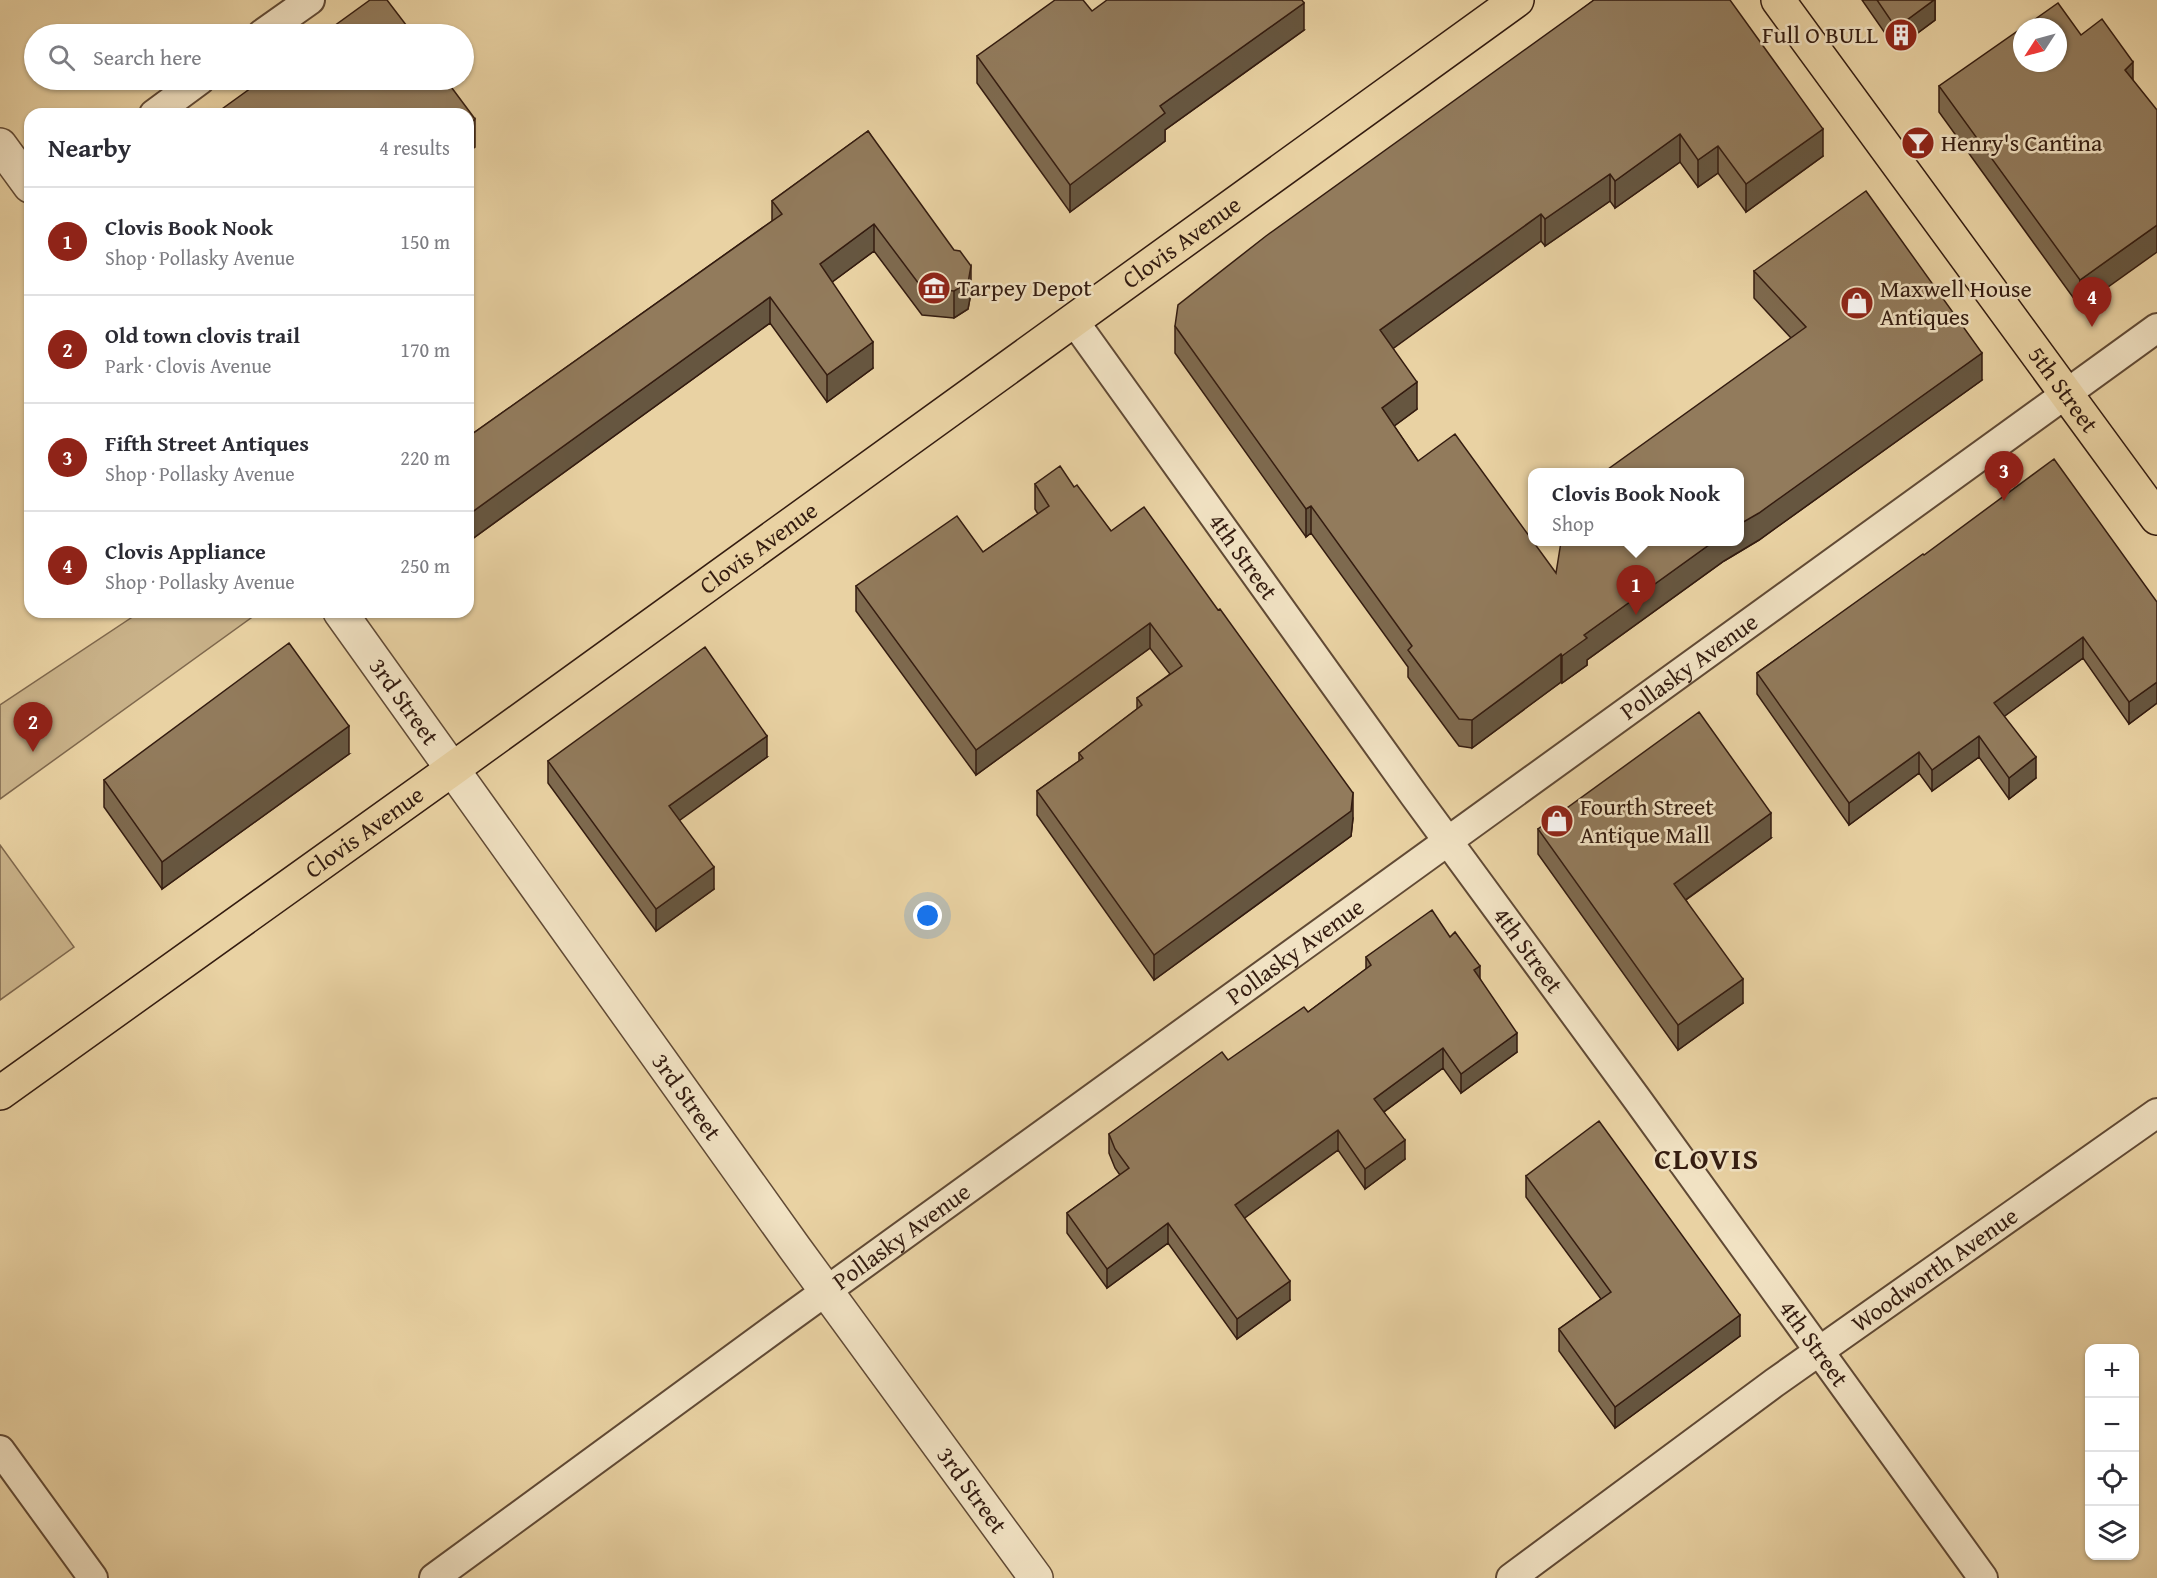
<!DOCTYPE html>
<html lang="en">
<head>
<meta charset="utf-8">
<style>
  body { margin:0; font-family:"Gentium Book Plus",serif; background:#f7f7f7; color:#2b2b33 }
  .controls { position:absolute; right:18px; bottom:18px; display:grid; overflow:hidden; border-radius:12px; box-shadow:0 2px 4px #0004 }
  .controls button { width:54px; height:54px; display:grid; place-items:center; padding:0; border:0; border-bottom:2px solid #e1e1e2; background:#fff; color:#2b2b33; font:30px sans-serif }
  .compass { position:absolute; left:2013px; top:18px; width:54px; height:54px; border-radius:50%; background:#fff; box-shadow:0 2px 4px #0004; rotate:234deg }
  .you { position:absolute; left:928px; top:916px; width:21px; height:21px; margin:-15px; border:4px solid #fff; border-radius:50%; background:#1a73e8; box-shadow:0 0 0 9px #1a73e833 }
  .badge { display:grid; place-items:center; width:39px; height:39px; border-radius:50%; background:#8f2418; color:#fff; font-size:20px; font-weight:700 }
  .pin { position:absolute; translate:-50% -50px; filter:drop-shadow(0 2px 3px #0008) }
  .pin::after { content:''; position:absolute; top:32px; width:21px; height:18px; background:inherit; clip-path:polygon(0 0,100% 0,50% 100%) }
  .popup { position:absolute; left:1528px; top:468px; width:216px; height:78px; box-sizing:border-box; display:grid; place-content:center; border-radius:12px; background:#fff; filter:drop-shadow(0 2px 4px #0005); font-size:20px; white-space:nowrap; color:#7c7c81 }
  .popup b { font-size:22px; color:#2b2b33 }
  .popup::after { content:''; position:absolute; left:50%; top:100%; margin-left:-12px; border:12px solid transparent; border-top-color:#fff }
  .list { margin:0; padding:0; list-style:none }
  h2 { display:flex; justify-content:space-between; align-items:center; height:78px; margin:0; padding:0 24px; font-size:26px }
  h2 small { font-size:20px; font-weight:400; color:#7c7c81 }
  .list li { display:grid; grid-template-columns:39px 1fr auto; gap:18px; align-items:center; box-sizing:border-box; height:108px; padding:0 24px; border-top:2px solid #e1e1e2 }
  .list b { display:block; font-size:22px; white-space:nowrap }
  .list p { margin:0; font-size:20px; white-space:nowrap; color:#7c7c81 }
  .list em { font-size:20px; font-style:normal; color:#7c7c81 }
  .icon { flex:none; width:33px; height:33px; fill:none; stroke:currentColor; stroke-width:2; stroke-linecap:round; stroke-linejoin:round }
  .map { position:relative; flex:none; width:2157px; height:1578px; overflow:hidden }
  .search { position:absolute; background:#fff; box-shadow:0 2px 4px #0004; left:24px; top:24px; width:450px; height:66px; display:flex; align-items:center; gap:15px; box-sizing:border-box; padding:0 21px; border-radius:33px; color:#7c7c81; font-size:22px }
  .panel { position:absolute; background:#fff; box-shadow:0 2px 4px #0004; left:24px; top:108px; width:450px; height:510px; border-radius:18px }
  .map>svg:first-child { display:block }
  .green { fill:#cab38a; stroke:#7f684d; stroke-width:1.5 }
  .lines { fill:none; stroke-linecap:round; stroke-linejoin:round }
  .minor-casing { stroke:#614a35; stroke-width:32 }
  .tertiary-casing { stroke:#614a35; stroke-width:36 }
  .primary-casing { stroke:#341c10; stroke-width:36 }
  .minor { stroke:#f1e2c3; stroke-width:28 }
  .tertiary { stroke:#f1e2c3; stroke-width:33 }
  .primary { stroke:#e9d2a3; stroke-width:33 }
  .wall { fill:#7e6a4f; stroke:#341c10; stroke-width:1.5 }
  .shaded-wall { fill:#665640; stroke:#341c10; stroke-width:1.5 }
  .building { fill:#927b5c; stroke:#341c10; stroke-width:1.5 }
  .labels { text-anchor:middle; stroke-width:5; stroke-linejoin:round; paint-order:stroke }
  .poi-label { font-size:24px; fill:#341c10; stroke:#f1e2c3; text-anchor:start }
  .street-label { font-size:24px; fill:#341c10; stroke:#f1e2c3 }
  .district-label { font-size:30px; font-weight:bold; letter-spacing:1.5px; fill:#341c10; stroke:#f1e2c3 }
</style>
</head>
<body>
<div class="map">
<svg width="2157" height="1578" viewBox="0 0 2157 1578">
  <rect width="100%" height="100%" fill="#e9d2a3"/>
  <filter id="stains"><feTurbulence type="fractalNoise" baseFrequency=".00333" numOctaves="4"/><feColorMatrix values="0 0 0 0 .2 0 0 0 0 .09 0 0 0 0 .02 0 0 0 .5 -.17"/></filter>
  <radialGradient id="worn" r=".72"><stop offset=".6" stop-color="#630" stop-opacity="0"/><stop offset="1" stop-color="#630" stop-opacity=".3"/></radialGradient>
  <path class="green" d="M 140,612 L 258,613 L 0,799 L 0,705 Z
    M 0,845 L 74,947 L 0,1000 Z"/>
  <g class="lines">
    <defs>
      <g id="minor">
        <path d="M 262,34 L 310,0"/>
        <path d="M 154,114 L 200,80"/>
        <path id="s1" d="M 1074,321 L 1414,795 L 1637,1099 L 1983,1578"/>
        <path d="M 0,1450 L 93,1578"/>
        <path id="s2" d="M 434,1578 L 782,1323 L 2157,328"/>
        <path id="s3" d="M 1511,1578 L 1774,1383 L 2157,1113"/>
      </g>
      <g id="tertiary">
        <path d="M 0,145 L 30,186"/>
        <path id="s4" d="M 340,612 L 794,1247 L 1036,1578"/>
      </g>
      <g id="primary">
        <path id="s5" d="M 1778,0 L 2157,518"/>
        <path id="s6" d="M 0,1093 L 454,768 L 1517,0"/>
      </g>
    </defs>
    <use href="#minor" class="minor-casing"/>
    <use href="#tertiary" class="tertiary-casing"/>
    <use href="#primary" class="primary-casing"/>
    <use href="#minor" class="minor"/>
    <use href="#tertiary" class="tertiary"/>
    <use href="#primary" class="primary"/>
  </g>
  <path class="wall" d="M 1594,0 L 1823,156 L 1746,212 L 1718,173 L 1698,187 L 1680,162 L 1615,208 L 1610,201 L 1545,246 L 1541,241 L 1393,348 L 1417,409 L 1394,426 L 1418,461 L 1556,573 L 1791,338 L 1754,298 L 1754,271 L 1982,380 L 1759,540 L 1724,561 L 1587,660 L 1587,665 L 1562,683 L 1561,682 L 1472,748 L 1459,746 L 1408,677 L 1408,667 L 1311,533 L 1306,537 L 1175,353 L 1175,326 Z
    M 1862,0 L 1935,0 L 1935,20 L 1896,49 Z
    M 1092,11 L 1304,30 L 1165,130 L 1165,141 L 1070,212 L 977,83 L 977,56 Z
    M 2081,35 L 2080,307 L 1939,112 L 1939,86 Z
    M 868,131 L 971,293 L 968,309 L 954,318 L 922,315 L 874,251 L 832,282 L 873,368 L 827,402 L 770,323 L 468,542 L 468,437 L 772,221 L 772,201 Z
    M 1035,484 L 1074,487 L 1353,818 L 1351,836 L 1154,980 L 1037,815 L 1037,791 L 1079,761 L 1079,753 L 1137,709 L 1137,698 L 1170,674 L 1150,648 L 976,775 L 856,611 L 856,586 L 983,552 L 1038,514 L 1035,509 Z
    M 1924,555 L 2157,602 L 2157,703 L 2129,724 L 2083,658 L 2004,716 L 2036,778 L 2009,799 L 1979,757 L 1932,791 L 1919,773 L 1849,825 L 1757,694 L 1757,673 Z
    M 349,754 L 162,889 L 104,807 L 104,780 Z
    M 767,757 L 679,820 L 714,889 L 656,931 L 548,783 L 548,761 Z
    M 1538,829 L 1771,838 L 1686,900 L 1743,1003 L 1678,1050 L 1538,854 Z
    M 1450,937 L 1480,979 L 1517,1052 L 1461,1093 L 1443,1068 L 1384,1112 L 1405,1159 L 1365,1189 L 1338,1150 L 1244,1218 L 1290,1300 L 1237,1339 L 1168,1243 L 1107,1288 L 1067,1233 L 1067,1213 L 1120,1175 L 1115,1168 L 1109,1153 L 1109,1134 L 1308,1012 L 1366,969 L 1366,957 Z
    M 1526,1176 L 1740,1336 L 1615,1428 L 1559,1351 L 1559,1329 L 1601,1299 L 1526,1197 Z"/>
  <path class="shaded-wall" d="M 1934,0 L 1935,0 L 1935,20 L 1896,49 L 1896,28 Z
    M 1304,3 L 1304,30 L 1165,130 L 1165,141 L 1070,212 L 1070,185 L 1160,106 Z
    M 2133,62 L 2133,89 L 2125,70 Z
    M 475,119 L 475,147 L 468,152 L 468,125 Z
    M 1823,129 L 1823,156 L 1746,212 L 1746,184 Z
    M 1680,134 L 1680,162 L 1615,208 L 1615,181 Z
    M 1718,146 L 1718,173 L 1698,187 L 1698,160 Z
    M 1610,174 L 1610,201 L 1545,246 L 1545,219 Z
    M 1541,214 L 1541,241 L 1380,358 L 1380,330 Z
    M 874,224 L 874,251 L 820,291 L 820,264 Z
    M 2157,225 L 2157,252 L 2080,307 L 2080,280 Z
    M 971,266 L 971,293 L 968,309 L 954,318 L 954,291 Z
    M 770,297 L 770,323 L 468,542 L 468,515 Z
    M 873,342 L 873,368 L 827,402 L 827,375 Z
    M 1982,353 L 1982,380 L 1759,540 L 1724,561 L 1587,660 L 1587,665 L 1562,683 L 1562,656 L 1584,635 L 1713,542 L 1740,542 L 1740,524 Z
    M 1417,382 L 1417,409 L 1382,435 L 1382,408 Z
    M 1311,506 L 1311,533 L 1306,537 L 1306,509 Z
    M 1150,623 L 1150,648 L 976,775 L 976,750 Z
    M 2083,637 L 2083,658 L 1994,724 L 1994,703 Z
    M 1561,654 L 1561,682 L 1472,748 L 1472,720 Z
    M 2157,682 L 2157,703 L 2129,724 L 2129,702 Z
    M 349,726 L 349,754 L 162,889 L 162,862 Z
    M 767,736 L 767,757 L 669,828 L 669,806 Z
    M 1979,736 L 1979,757 L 1932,791 L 1932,770 Z
    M 1919,752 L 1919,773 L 1849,825 L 1849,803 Z
    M 2036,757 L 2036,778 L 2009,799 L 2009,778 Z
    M 1353,793 L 1353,818 L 1351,836 L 1154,980 L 1154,955 Z
    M 1771,813 L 1771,838 L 1674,908 L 1674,884 Z
    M 714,867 L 714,889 L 656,931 L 656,909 Z
    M 1480,966 L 1480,985 L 1474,970 Z
    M 1743,979 L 1743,1003 L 1678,1050 L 1678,1025 Z
    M 1517,1033 L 1517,1052 L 1461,1093 L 1461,1074 Z
    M 1443,1048 L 1443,1068 L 1374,1119 L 1374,1099 Z
    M 1338,1130 L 1338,1150 L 1235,1225 L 1235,1205 Z
    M 1405,1140 L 1405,1159 L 1365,1189 L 1365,1169 Z
    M 1168,1223 L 1168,1243 L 1107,1288 L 1107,1269 Z
    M 1290,1281 L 1290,1300 L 1237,1339 L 1237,1319 Z
    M 1740,1315 L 1740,1336 L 1615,1428 L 1615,1407 Z"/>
  <path class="building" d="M 370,0 L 387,0 L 413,34 L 323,34 Z
    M 1055,0 L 1083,0 L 1092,11 L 1107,0 L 1302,0 L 1304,3 L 1160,106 L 1165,113 L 1070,185 L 977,56 Z
    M 1594,0 L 1730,0 L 1823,129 L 1746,184 L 1718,146 L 1698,160 L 1680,134 L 1615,181 L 1610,174 L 1545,219 L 1541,214 L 1380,330 L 1417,382 L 1382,408 L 1418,461 L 1455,434 L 1556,573 L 1561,542 L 1713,542 L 1584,635 L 1587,638 L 1562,656 L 1561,654 L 1472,720 L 1459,719 L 1408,650 L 1412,646 L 1311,506 L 1306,509 L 1175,326 L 1178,305 L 1266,236 Z
    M 1877,0 L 1934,0 L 1896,28 Z
    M 2058,3 L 2081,35 L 2102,19 L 2133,62 L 2125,70 L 2157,110 L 2157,225 L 2080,280 L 1939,86 L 2022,28 L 2022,63 L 2058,63 L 2058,27 L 2024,27 Z
    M 262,80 L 446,80 L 475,119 L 468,125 L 468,114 L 215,114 Z
    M 868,131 L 954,250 L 960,251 L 971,266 L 968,283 L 954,291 L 922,288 L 874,224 L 820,264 L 873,342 L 827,375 L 770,297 L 468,515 L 468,437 L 782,214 L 772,201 Z
    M 1866,191 L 1982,353 L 1759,513 L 1740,524 L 1740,472 L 1604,472 L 1806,327 L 1754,271 Z
    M 2054,459 L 2157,602 L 2157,682 L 2129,702 L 2083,637 L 1994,703 L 2036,757 L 2009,778 L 1979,736 L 1932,770 L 1919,752 L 1849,803 L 1757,673 L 1923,554 L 1924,555 Z
    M 1060,466 L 1074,487 L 1077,485 L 1111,531 L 1144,507 L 1218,610 L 1220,609 L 1353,793 L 1351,811 L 1154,955 L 1037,791 L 1083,758 L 1079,753 L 1142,705 L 1137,698 L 1182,666 L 1150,623 L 976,750 L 856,586 L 957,516 L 983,552 L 1049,506 L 1035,484 Z
    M 289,643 L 349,726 L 162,862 L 104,780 Z
    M 705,647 L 767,736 L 669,806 L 714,867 L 656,909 L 548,761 Z
    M 1699,712 L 1771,813 L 1674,884 L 1743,979 L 1678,1025 L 1538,829 Z
    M 1432,910 L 1450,937 L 1455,932 L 1480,966 L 1474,970 L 1517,1033 L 1461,1074 L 1443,1048 L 1374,1099 L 1405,1140 L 1365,1169 L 1338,1130 L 1235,1205 L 1290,1281 L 1237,1319 L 1168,1223 L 1107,1269 L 1067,1213 L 1129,1168 L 1115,1149 L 1109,1134 L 1222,1052 L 1228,1060 L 1304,1007 L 1308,1012 L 1371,965 L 1366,957 Z
    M 1599,1121 L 1740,1315 L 1615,1407 L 1559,1329 L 1611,1292 L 1526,1176 Z"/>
  <defs>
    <symbol id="building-disc" viewBox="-11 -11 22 22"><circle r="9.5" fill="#8f2418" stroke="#f1e2c3"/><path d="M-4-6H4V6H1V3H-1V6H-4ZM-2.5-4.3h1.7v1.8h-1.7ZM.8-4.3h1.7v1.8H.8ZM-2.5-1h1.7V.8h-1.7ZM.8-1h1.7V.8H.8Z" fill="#fff"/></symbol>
    <symbol id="bar-disc" viewBox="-11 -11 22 22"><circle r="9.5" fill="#8f2418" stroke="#f1e2c3"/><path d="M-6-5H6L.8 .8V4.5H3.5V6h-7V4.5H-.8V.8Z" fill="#fff"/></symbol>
    <symbol id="museum-disc" viewBox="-11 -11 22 22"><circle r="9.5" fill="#8f2418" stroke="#f1e2c3"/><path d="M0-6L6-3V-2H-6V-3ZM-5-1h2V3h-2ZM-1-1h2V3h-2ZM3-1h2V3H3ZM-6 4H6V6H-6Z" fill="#fff"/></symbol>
    <symbol id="shop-disc" viewBox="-11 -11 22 22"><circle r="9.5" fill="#8f2418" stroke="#f1e2c3"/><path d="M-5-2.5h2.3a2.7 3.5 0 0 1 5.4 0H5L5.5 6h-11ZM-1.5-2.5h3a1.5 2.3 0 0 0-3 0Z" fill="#fff"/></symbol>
  </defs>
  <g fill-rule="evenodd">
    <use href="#building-disc" x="1882" y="16" width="38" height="38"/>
    <use href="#bar-disc" x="1899" y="124" width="38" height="38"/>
    <use href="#museum-disc" x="915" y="269" width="38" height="38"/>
    <use href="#shop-disc" x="1838" y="284" width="38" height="38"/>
    <use href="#shop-disc" x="1538" y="802" width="38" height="38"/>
  </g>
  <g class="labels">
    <g class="poi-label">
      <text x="1878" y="43" text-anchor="end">Full O BULL</text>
      <text x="1941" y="151">Henry's Cantina</text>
      <text x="957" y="296">Tarpey Depot</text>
      <text x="1880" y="297">Maxwell House<tspan x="1880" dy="28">Antiques</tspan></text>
      <text x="1580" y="815">Fourth Street<tspan x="1580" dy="28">Antique Mall</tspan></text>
    </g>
    <g class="street-label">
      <text dy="8" stroke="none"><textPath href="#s6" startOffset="1456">Clovis Avenue</textPath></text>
      <text dy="8" stroke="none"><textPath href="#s5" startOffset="483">5th Street</textPath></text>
      <text dy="8" stroke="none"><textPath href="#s6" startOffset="934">Clovis Avenue</textPath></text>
      <text dy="8" stroke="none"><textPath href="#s1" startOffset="290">4th Street</textPath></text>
      <text dy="8" stroke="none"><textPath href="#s2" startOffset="1551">Pollasky Avenue</textPath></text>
      <text dy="8" stroke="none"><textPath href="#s4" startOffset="110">3rd Street</textPath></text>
      <text dy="8" stroke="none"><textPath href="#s6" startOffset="448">Clovis Avenue</textPath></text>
      <text dy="8" stroke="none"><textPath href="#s1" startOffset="776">4th Street</textPath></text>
      <text dy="8" stroke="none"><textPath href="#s2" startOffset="1065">Pollasky Avenue</textPath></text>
      <text dy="8" stroke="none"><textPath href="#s4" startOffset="596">3rd Street</textPath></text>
      <text dy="8" stroke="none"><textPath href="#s2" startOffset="579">Pollasky Avenue</textPath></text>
      <text dy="8" stroke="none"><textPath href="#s3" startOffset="524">Woodworth Avenue</textPath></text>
      <text dy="8" stroke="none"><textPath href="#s1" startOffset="1262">4th Street</textPath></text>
      <text dy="8" stroke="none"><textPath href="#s4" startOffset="1082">3rd Street</textPath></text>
    </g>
    <g class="district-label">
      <text x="1707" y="1169">CLOVIS</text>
    </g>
  </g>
  <rect width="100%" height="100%" filter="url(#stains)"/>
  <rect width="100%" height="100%" fill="url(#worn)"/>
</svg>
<div class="controls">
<button>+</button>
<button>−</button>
<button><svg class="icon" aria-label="locate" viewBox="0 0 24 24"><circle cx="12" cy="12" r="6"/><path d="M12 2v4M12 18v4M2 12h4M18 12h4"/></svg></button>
<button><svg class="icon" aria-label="layers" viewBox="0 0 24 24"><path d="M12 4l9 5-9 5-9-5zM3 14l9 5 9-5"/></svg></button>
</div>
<svg class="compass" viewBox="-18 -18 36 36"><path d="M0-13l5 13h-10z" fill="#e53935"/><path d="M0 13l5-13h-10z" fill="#7c7c81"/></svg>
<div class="you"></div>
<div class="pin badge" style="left:1636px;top:615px">1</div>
<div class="popup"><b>Clovis Book Nook</b>Shop</div>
<div class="pin badge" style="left:33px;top:752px">2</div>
<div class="pin badge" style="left:2004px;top:501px">3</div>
<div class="pin badge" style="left:2092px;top:327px">4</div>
<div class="search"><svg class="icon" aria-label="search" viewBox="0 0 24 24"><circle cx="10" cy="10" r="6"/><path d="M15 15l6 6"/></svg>Search here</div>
<section class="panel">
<h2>Nearby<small>4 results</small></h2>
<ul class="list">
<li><span class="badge">1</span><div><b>Clovis Book Nook</b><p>Shop · Pollasky Avenue</p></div><em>150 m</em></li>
<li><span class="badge">2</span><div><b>Old town clovis trail</b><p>Park · Clovis Avenue</p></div><em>170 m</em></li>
<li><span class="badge">3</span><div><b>Fifth Street Antiques</b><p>Shop · Pollasky Avenue</p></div><em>220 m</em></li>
<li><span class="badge">4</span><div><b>Clovis Appliance</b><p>Shop · Pollasky Avenue</p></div><em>250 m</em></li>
</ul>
</section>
</div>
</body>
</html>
